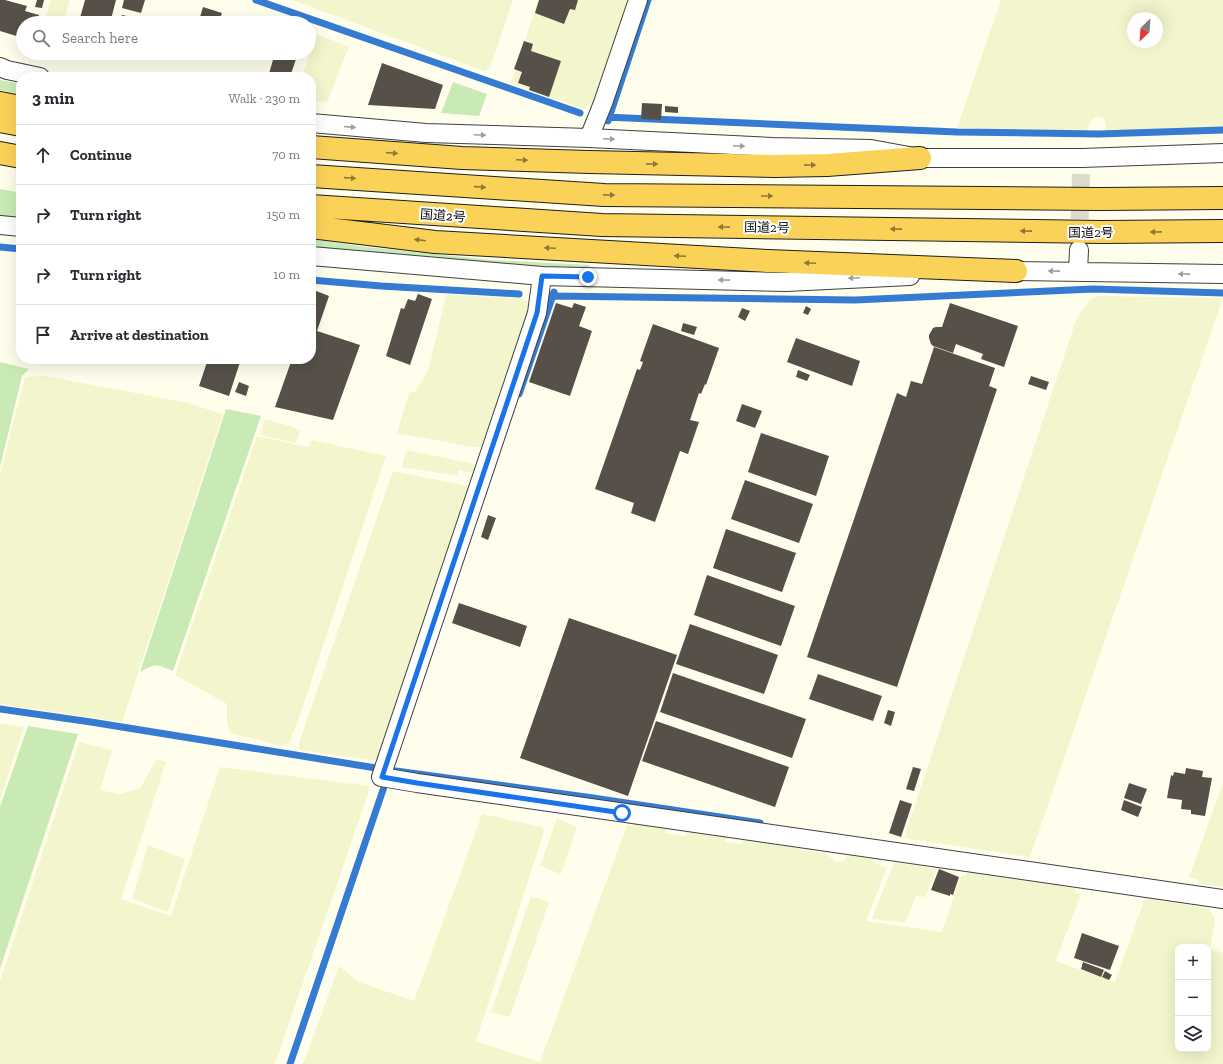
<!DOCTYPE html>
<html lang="en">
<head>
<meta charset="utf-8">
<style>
  body { margin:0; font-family:"Zilla Slab","Noto Sans JP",serif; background:#f7f7f7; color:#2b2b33 }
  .controls { position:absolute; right:12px; bottom:12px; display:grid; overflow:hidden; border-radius:8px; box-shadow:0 4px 16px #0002 }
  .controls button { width:36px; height:36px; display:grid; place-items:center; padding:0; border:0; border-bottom:1px solid #e1e1e2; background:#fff; color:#2b2b33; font:20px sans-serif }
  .compass { position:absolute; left:1127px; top:12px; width:36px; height:36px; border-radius:50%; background:#fff; box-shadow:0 4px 16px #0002; rotate:205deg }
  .stop { position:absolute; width:12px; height:12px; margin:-9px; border:3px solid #1a73e8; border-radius:50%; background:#fff }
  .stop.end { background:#1a73e8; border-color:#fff; box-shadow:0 1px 4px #0008 }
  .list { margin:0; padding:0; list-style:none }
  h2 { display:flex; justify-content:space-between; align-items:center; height:52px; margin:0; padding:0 16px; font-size:17px }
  h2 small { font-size:13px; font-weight:400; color:#7c7c81 }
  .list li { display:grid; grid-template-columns:26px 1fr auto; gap:12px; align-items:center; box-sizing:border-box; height:60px; padding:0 16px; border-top:1px solid #e1e1e2 }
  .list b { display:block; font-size:15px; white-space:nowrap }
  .list em { font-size:13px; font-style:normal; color:#7c7c81 }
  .icon { flex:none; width:22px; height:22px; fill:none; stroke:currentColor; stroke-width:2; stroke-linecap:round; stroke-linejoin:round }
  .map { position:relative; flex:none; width:1223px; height:1064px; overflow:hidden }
  .search { position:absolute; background:#fff; box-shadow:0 4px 16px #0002; left:16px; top:16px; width:300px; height:44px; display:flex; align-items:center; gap:10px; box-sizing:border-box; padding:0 14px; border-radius:22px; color:#7c7c81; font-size:15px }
  .panel { position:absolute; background:#fff; box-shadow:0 4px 16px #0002; left:16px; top:72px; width:300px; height:292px; border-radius:16px }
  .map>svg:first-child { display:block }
  .farmland { fill:#f3f6cc; fill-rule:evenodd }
  .green { fill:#c9eab5 }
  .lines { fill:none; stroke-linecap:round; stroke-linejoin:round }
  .stream { stroke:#347bd1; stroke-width:7 }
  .building { fill:#565049 }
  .minor-tunnel { stroke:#dbdacb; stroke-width:18; stroke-dasharray:18 9; stroke-linecap:butt }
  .minor-casing { stroke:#404040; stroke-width:20 }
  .trunk-casing { stroke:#1e1e1e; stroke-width:24 }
  .minor { stroke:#fff; stroke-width:18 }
  .trunk { stroke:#fbd258; stroke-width:22 }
  .oneway { fill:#9e9e9e }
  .oneway2 { fill:#907936 }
  .route { stroke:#1a73e8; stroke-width:5 }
  .labels { text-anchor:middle; stroke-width:4; stroke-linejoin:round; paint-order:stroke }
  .street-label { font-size:13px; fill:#0d0d0d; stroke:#fff }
</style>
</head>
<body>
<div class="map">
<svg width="1223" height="1064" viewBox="0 0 1223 1064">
  <rect width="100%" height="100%" fill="#fffeed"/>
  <path class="farmland" d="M 51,0 L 70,0 L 63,23 L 44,23 Z
    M 292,0 L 513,0 L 490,68 L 484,71 Z
    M 538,0 L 629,0 L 594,101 L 585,109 L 511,83 Z
    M 1001,0 L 1223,0 L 1223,128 L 1105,132 L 1106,124 L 1103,118 L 1096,117 L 1091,121 L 1087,131 L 957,128 ZM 1133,18 L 1157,18 L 1157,42 L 1133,42 Z
    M 317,34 L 349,47 L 327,102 L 311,101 L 311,77 L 302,77 Z
    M 446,295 L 520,298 L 527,301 L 530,307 L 485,447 L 472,447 L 397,433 L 409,393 L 416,391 L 428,371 Z
    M 1097,296 L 1223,298 L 1030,857 L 904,838 L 1076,320 L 1083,309 L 1090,300 Z
    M 44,376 L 184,402 L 223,414 L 122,722 L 0,704 L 0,475 L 25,377 Z
    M 265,419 L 290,426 L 300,430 L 296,443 L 260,435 Z
    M 257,436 L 308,447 L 312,440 L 386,456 L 301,712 L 289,743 L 282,746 L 230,733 L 227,723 L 227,704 L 175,675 Z
    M 406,450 L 474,464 L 478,467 L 476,474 L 459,470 L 457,476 L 402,467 Z
    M 393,471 L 467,486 L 470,490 L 377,761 L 300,750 L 299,748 L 299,743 Z
    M 0,723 L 24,727 L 0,799 Z
    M 79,742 L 112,750 L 100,790 L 120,794 L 140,788 L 157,759 L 166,762 L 121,899 L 171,916 L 220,767 L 369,786 L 368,794 L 275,1064 L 0,1064 L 0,981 Z
    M 1223,783 L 1223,887 L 1197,883 L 1198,880 L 1189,877 Z
    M 482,814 L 542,827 L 544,832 L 476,1041 L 540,1062 L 627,825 L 632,826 L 633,823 L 667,828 L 665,833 L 686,836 L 688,831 L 726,837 L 725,842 L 742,844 L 742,838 L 826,854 L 837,862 L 844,861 L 847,855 L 874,859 L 877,864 L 887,867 L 866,921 L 942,932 L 960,878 L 969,872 L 1075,888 L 1075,892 L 1081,894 L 1056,961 L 1115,982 L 1145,898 L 1210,909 L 1215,920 L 1210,949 L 1223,953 L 1223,1064 L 303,1064 L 339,966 L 359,982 L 414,1001 ZM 1178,947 L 1208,947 L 1208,1049 L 1178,1049 Z
    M 557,818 L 577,827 L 561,874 L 540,866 Z
    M 148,845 L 185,859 L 168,912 L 132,899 Z
    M 894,862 L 937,869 L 925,897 L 916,896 L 905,923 L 872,919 Z
    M 531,896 L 549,902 L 510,1017 L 491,1012 Z"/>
  <path class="green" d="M 0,80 L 21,84 L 21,95 L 0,90 Z
    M 453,82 L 487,94 L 479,116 L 441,113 Z
    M 0,189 L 21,193 L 21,219 L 0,216 Z
    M 311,239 L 366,247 L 492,260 L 590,265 L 588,269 L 512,267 L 311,249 Z
    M 0,362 L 29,369 L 22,376 L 0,467 Z
    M 226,409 L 261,416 L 173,671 C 156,664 156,663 140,672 Z
    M 28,726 L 78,734 L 0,969 L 0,807 Z"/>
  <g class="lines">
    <path class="stream" d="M 256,0 L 580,113
      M 604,117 L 957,132 L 1099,134 L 1223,130
      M 608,121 L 648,0
      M 0,247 L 21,249
      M 311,280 L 381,286 L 519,294
      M 550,296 L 855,300 L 1093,289 L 1223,293
      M 519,394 L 554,292
      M 0,709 L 91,722 L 376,768
      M 396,771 L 593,798 L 760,823
      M 290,1064 L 387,778"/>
  </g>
  <path class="building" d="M 0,0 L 5,0 L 27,6 L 25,11 L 39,15 L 37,23 L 23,23 L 23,38 L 0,31 Z
    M 37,0 L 44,0 L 42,8 L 35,7 Z
    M 85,0 L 116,0 L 110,23 L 82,23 L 84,20 L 80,18 Z
    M 124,0 L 145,0 L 141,13 L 122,8 Z
    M 539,0 L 578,0 L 575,10 L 570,9 L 564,24 L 535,13 Z
    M 203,7 L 222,13 L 219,22 L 200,17 Z
    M 122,15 L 131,17 L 129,23 L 120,23 Z
    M 524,41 L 533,44 L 531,51 L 561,61 L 549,97 L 529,90 L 530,87 L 518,83 L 522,72 L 514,69 Z
    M 50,53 L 69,53 L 67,58 Z
    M 275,53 L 298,53 L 290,77 L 268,77 Z
    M 382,63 L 443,85 L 435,109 L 368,105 Z
    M 642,103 L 662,104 L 661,120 L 641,119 Z
    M 665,106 L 678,107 L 678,113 L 665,112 Z
    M 311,289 L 329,296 L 317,331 L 360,345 L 333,420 L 275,407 L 292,359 L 311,359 Z
    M 418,294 L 432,299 L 410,365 L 386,356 L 401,308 L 404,309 L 408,299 L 415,301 Z
    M 556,303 L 572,308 L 574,303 L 586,307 L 579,326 L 592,331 L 570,396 L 529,382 Z
    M 950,303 L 1018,326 L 1004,367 L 981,359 L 983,354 L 956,344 L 953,353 L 933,346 L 931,344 L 929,338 L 929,335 L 933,328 L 936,327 L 942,327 Z
    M 806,306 L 811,309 L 808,315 L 803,313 Z
    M 742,308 L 750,311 L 745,321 L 738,317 Z
    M 683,323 L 697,327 L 694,335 L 681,331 Z
    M 653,324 L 719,348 L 706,385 L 705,384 L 701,394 L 699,393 L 690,420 L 699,422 L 688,454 L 680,451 L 655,522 L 631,513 L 634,503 L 595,489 L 637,369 L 640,370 L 643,362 L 640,361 Z
    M 796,338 L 860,361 L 852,386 L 787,362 Z
    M 934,347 L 995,368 L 989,386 L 997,389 L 897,687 L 807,657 L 897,393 L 906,397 L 911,381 L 922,384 Z
    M 208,359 L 241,359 L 229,396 L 199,386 Z
    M 798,370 L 810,375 L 807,381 L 796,377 Z
    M 1031,376 L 1049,382 L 1046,390 L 1028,384 Z
    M 239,382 L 249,386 L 246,396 L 235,392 Z
    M 742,404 L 762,411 L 755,428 L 736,421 Z
    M 761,433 L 829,456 L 816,496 L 748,472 Z
    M 745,480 L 813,504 L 799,543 L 731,519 Z
    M 488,515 L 496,518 L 488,540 L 481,537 Z
    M 726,529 L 796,553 L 782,592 L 713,568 Z
    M 707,575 L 795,606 L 781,646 L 694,615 Z
    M 459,603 L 527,626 L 520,647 L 452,623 Z
    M 569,618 L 677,655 L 628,796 L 520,758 Z
    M 690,624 L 778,655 L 764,694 L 676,664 Z
    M 673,673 L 806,719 L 792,758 L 660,712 Z
    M 818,674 L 882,696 L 873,721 L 809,699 Z
    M 888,710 L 895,712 L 891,726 L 884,723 Z
    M 656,721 L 789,767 L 775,807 L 642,761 Z
    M 913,767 L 921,769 L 914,791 L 906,789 Z
    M 1186,768 L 1203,771 L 1202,777 L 1212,778 L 1205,816 L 1191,814 L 1191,810 L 1181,809 L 1182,800 L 1167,798 L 1171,775 L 1173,776 L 1174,772 L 1185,774 Z
    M 1129,783 L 1147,789 L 1141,804 L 1124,798 Z
    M 900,800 L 912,804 L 901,837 L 889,833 Z
    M 1124,800 L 1142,807 L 1138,817 L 1121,810 Z
    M 939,869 L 959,877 L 953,895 L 950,894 L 950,896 L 931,890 Z
    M 1082,933 L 1119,946 L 1110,970 L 1074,958 Z
    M 1083,962 L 1104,970 L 1101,977 L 1081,969 Z
    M 1105,971 L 1112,975 L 1109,980 L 1102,977 Z"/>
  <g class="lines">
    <path class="minor-tunnel" d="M 1079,246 L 1081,173"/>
    <defs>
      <path id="minor" d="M 0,67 L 7,70 L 40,77
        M 311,123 L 426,133 L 589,138 L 772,147 L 871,149 L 920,158 L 1082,158 L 1223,153
        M 589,138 L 603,103 L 638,0
        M 0,225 L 21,227
        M 311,256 L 542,276 L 786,282 L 910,276
        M 1002,271 L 1016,271 L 1223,274
        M 1078,272 L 1079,250
        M 542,276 L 537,313 L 381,777 L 417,783 L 1223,899"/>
      <path id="trunk" d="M 0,103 L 21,107
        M 0,121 L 21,125
        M 311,147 L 462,158 L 589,162 L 775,166 L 827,165 L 920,158
        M 0,153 L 21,157
        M 311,176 L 604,195 L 1099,199 L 1223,198
        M 311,206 L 602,225 L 1102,232 L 1223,231
        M 311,227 L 435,242 L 768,261 L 1016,271"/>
    </defs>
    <use href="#minor" class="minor-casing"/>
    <use href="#trunk" class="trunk-casing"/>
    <use href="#minor" class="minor"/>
    <use href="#trunk" class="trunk"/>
  </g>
  <defs><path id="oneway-solid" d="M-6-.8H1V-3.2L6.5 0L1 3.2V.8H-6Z"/></defs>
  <g class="oneway">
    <use href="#oneway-solid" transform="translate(350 127) rotate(5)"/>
    <use href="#oneway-solid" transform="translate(480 135) rotate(2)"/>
    <use href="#oneway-solid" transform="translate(609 139) rotate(3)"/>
    <use href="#oneway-solid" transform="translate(739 146) rotate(3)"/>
    <use href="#oneway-solid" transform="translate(1054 271) rotate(-179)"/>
    <use href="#oneway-solid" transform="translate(1184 274) rotate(-179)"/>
    <use href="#oneway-solid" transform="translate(854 278) rotate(177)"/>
    <use href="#oneway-solid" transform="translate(724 280) rotate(-179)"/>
  </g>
  <g class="oneway2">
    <use href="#oneway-solid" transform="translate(392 153) rotate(4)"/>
    <use href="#oneway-solid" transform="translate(522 160) rotate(2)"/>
    <use href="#oneway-solid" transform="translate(652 164) rotate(1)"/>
    <use href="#oneway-solid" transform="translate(810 165) rotate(-1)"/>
    <use href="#oneway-solid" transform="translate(350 178) rotate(4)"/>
    <use href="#oneway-solid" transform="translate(480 187) rotate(4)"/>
    <use href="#oneway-solid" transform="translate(609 195) rotate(1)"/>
    <use href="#oneway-solid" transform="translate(767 196)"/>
    <use href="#oneway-solid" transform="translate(724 227) rotate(-179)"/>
    <use href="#oneway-solid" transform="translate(896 229) rotate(-179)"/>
    <use href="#oneway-solid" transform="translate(1026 231) rotate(-179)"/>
    <use href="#oneway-solid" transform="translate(1156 232) rotate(179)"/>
    <use href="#oneway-solid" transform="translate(420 240) rotate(-173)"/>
    <use href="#oneway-solid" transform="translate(550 248) rotate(-177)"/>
    <use href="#oneway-solid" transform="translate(680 256) rotate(-177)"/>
    <use href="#oneway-solid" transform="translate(810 263) rotate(-178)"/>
  </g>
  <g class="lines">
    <path class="route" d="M 588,277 L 542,276 L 537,313 L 382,777 L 417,783 L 622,813"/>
  </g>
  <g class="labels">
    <g class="street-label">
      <text transform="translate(443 215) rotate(4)" y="5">国道2号</text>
      <text transform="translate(767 227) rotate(1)" y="5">国道2号</text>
      <text x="1091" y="237">国道2号</text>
    </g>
  </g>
</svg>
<div class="controls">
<button>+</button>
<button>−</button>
<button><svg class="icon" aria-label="layers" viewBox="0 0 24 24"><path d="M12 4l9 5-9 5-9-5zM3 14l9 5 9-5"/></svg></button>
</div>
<svg class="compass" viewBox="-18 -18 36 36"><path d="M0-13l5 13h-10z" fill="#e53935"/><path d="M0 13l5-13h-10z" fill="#7c7c81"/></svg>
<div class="stop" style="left:622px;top:813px"></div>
<div class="stop end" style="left:588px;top:277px"></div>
<div class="search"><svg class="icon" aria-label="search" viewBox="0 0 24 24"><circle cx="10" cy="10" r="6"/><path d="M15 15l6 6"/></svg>Search here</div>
<section class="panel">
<h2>3 min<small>Walk · 230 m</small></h2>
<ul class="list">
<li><svg class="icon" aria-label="ahead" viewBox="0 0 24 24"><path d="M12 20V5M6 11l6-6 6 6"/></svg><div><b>Continue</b></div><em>70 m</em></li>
<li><svg class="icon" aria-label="right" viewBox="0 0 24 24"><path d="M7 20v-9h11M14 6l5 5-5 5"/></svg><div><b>Turn right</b></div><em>150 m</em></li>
<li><svg class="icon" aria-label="right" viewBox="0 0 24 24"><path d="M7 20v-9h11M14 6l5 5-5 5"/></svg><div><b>Turn right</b></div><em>10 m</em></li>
<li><svg class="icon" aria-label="arrive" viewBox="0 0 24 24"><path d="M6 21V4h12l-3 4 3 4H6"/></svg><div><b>Arrive at destination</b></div></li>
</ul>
</section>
</div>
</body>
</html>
